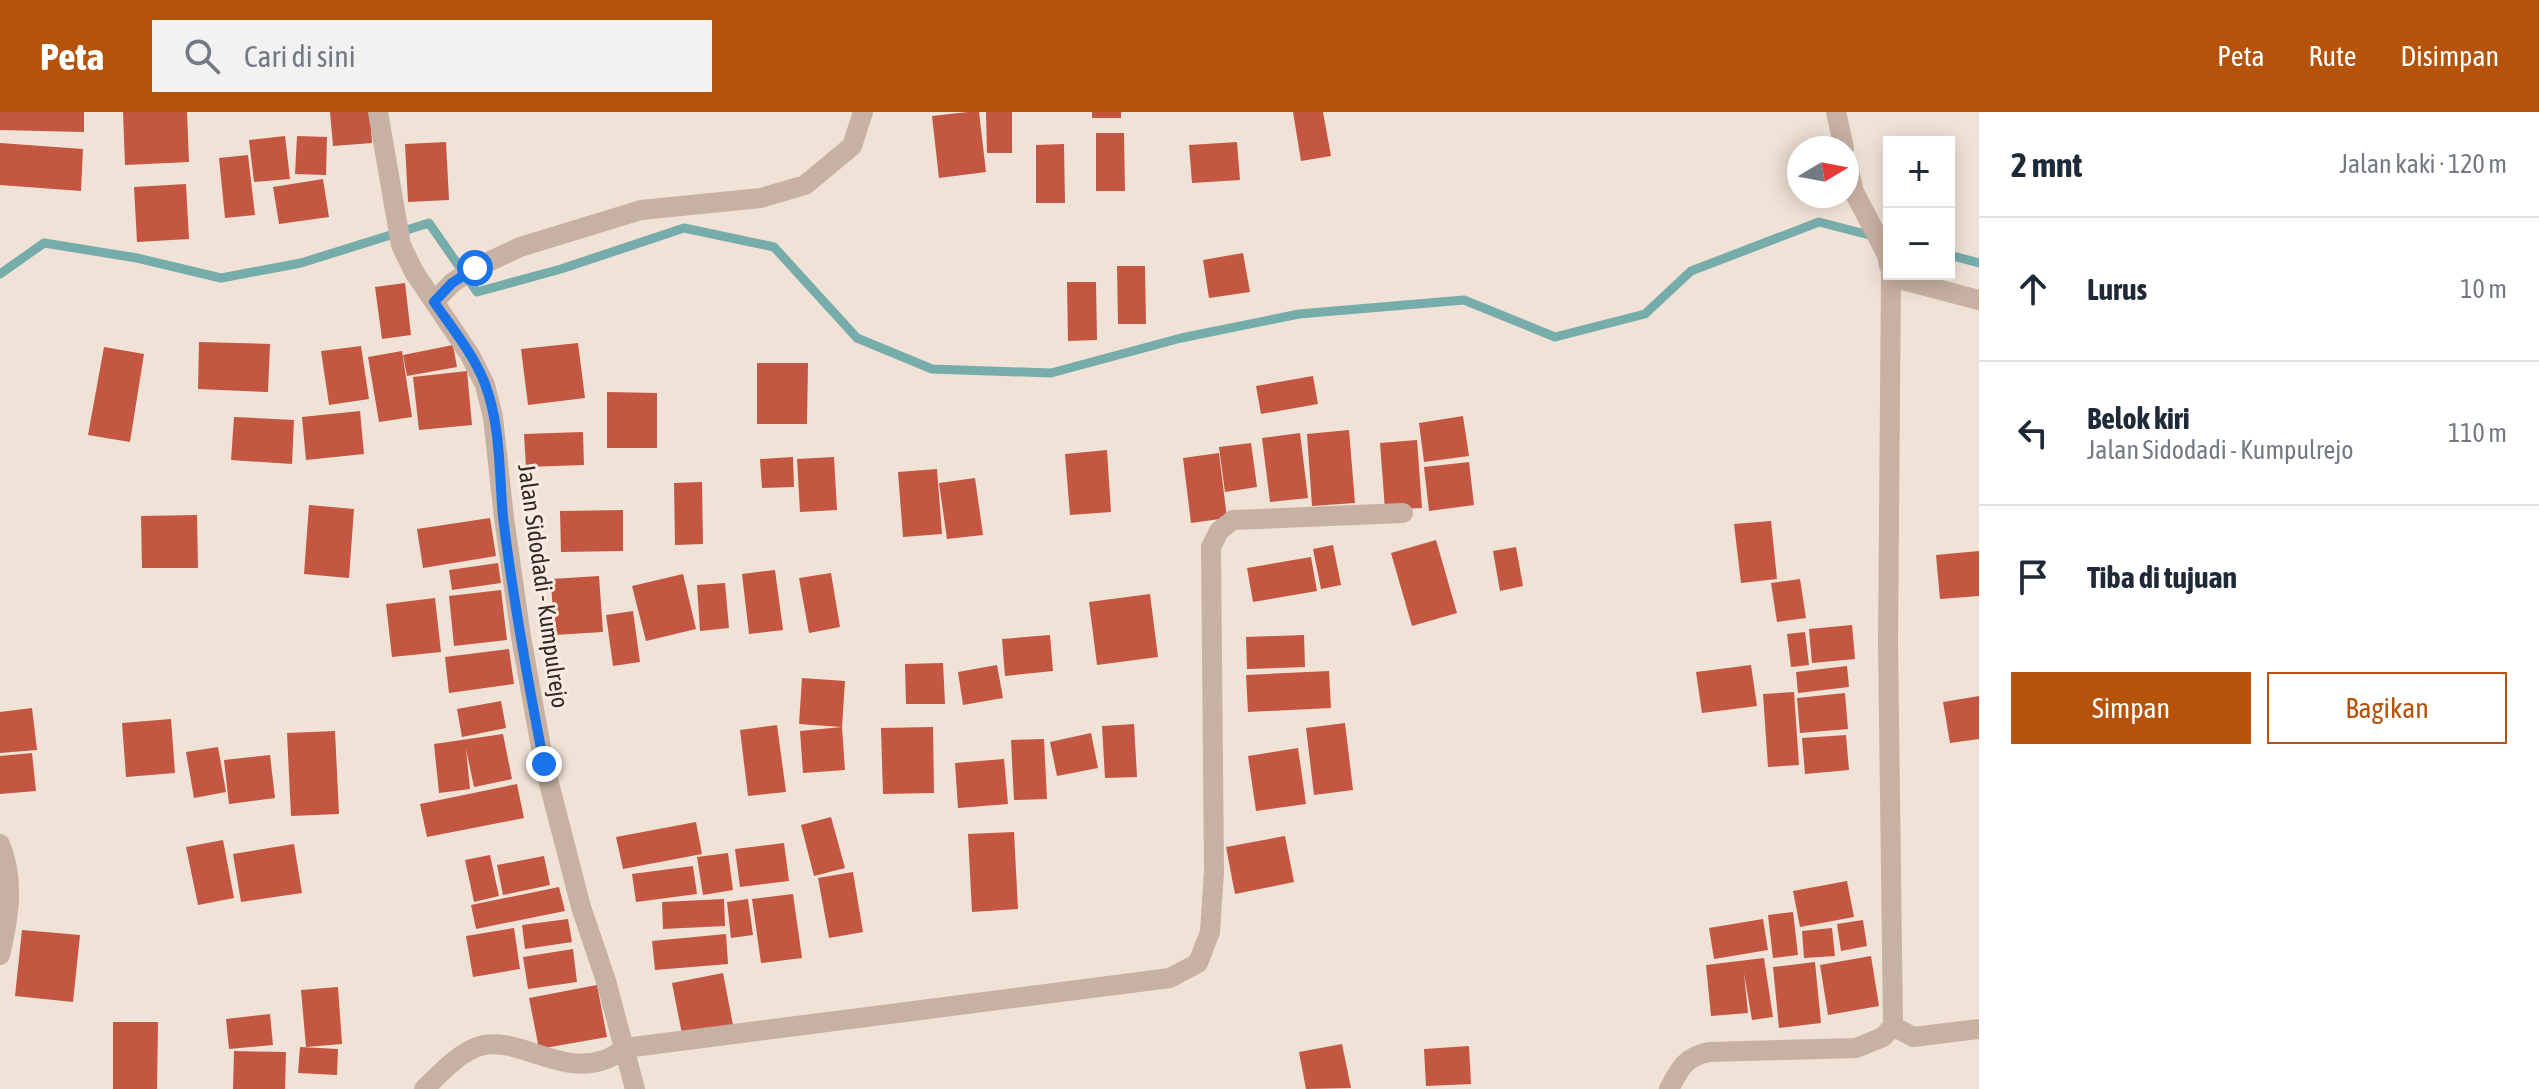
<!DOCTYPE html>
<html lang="id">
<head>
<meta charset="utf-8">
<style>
  body { margin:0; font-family:"Asap Condensed",sans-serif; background:#f2f2f3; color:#1f2937 }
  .controls { position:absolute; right:24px; top:24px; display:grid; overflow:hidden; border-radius:0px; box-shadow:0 4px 20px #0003 }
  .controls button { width:72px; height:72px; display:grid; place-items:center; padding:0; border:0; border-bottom:2px solid #e0e1e3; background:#fff; color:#1f2937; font:40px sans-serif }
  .compass { position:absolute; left:1787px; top:24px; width:72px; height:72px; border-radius:50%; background:#fff; box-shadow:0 4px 20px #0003; rotate:80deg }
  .stop { position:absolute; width:24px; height:24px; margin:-18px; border:6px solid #1a73e8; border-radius:50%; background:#fff }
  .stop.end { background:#1a73e8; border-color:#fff; box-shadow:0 2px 8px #0008 }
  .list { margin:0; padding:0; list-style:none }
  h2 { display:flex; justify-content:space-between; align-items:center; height:104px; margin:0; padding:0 32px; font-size:34px }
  h2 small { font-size:26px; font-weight:400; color:#747a83 }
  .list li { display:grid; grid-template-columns:52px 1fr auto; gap:24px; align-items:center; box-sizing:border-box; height:144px; padding:0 32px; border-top:2px solid #e0e1e3 }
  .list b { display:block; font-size:30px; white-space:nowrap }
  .list p { margin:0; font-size:26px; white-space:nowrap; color:#747a83 }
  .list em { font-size:26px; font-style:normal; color:#747a83 }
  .actions { display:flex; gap:16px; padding:24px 32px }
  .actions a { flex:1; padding:18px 0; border:2px solid #b45309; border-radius:0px; text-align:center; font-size:28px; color:#b45309 }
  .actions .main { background:#b45309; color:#fff }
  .icon { flex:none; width:44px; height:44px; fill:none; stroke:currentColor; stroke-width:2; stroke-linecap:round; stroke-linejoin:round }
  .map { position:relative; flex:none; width:1979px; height:977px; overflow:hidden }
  header { display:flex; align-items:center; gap:48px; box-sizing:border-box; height:112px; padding:0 40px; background:#b45309; color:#fff }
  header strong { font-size:38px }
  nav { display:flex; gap:44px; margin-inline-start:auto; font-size:28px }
  .search { width:560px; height:72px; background:#f2f2f3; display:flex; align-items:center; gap:20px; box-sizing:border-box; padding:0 28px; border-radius:0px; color:#747a83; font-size:30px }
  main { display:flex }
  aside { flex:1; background:#fff }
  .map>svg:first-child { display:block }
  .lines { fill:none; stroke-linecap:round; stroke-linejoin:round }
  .stream { stroke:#76acaa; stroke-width:9 }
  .building { fill:#c35741 }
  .minor { stroke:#c7b1a3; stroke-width:20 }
  .route { stroke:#1a73e8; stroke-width:10 }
  .labels { text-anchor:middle; stroke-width:6; stroke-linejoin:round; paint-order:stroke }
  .street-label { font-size:24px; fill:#322825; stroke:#f8ece2 }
</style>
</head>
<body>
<header>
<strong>Peta</strong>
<div class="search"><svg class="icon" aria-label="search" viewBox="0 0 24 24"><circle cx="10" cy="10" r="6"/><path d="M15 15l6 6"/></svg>Cari di sini</div>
<nav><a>Peta</a><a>Rute</a><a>Disimpan</a></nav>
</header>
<main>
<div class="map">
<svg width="1979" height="977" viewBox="0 0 1979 977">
  <rect width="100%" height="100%" fill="#f0e2d6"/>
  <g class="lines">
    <path class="stream" d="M 1949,143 L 1979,151
      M 0,162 L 44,131 L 137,146 L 221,166 L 301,151 L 429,111 L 477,180 L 561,157 L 684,116 L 774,135 L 857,226 L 932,257 L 1051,261 L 1181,226 L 1299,202 L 1464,188 L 1555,225 L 1645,202 L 1691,159 L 1819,110 L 1873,124"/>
  </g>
  <path class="building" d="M 0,0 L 84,0 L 84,20 L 0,18 Z
    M 123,0 L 187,0 L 189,50 L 125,53 Z
    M 330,0 L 370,0 L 372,31 L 333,34 Z
    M 968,0 L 979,0 L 986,60 L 939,66 L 932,4 Z
    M 986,0 L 1012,0 L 1012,41 L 987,41 Z
    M 1092,0 L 1121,0 L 1121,6 L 1092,6 Z
    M 1293,0 L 1323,0 L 1331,44 L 1301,49 Z
    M 1096,21 L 1124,21 L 1125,79 L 1096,79 Z
    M 285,24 L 290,67 L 254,70 L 249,28 Z
    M 297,24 L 327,25 L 326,63 L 295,62 Z
    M 446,30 L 449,88 L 408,90 L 405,32 Z
    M 1237,30 L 1240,68 L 1192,71 L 1189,33 Z
    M 0,31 L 83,37 L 81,79 L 0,73 Z
    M 1064,32 L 1065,91 L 1036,91 L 1036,33 Z
    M 248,43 L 255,103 L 225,106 L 219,46 Z
    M 323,67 L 329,105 L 279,112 L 273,75 Z
    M 186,72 L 189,127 L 137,130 L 134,75 Z
    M 1243,141 L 1250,180 L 1209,186 L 1203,148 Z
    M 1117,154 L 1145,154 L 1146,212 L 1118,212 Z
    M 1067,170 L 1096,170 L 1097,228 L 1068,229 Z
    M 405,171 L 411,223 L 382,227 L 375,175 Z
    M 199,230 L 270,232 L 268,280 L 198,277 Z
    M 578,231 L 585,286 L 528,293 L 521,237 Z
    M 453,233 L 457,255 L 407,264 L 403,243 Z
    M 361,234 L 369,287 L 329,293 L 321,239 Z
    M 104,235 L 144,242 L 130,330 L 88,323 Z
    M 402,239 L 412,305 L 379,310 L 368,245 Z
    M 757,251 L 808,251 L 807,312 L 757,312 Z
    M 467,259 L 472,313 L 419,318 L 413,265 Z
    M 1313,264 L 1318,292 L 1261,302 L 1256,274 Z
    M 607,280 L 657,281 L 657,336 L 607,336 Z
    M 360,299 L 364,342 L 306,348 L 302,305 Z
    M 1463,304 L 1469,344 L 1424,350 L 1419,311 Z
    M 234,305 L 294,308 L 292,352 L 231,348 Z
    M 1349,318 L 1355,391 L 1312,394 L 1307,322 Z
    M 583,320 L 584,353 L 526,355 L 524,322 Z
    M 1300,321 L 1308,386 L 1270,390 L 1262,326 Z
    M 1417,328 L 1422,396 L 1385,398 L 1380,331 Z
    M 1251,331 L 1257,375 L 1225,380 L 1219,335 Z
    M 1107,338 L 1111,400 L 1070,403 L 1065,342 Z
    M 1219,341 L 1227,406 L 1191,411 L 1183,346 Z
    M 793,345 L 794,375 L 762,376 L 760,347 Z
    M 834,345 L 837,398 L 800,400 L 797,347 Z
    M 1469,350 L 1474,393 L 1429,399 L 1424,355 Z
    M 937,357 L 942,422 L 903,425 L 898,360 Z
    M 975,366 L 983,423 L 947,427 L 939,371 Z
    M 702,370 L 703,432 L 675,433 L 674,371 Z
    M 309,393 L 354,397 L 349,466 L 304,462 Z
    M 623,398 L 623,439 L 561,440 L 560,399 Z
    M 197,403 L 198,456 L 142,456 L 141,404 Z
    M 490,406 L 496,444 L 423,456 L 417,417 Z
    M 1771,409 L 1777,467 L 1741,471 L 1734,412 Z
    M 1436,428 L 1457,501 L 1412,514 L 1391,441 Z
    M 1333,433 L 1341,473 L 1321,477 L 1313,437 Z
    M 1516,435 L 1523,474 L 1500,479 L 1493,439 Z
    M 1979,439 L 1979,484 L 1940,487 L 1936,443 Z
    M 1311,445 L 1317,479 L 1253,490 L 1247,456 Z
    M 498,451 L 501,471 L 452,478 L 449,458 Z
    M 775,458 L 783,518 L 749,522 L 742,462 Z
    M 831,461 L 840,515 L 809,521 L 799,466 Z
    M 683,462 L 696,517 L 646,529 L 632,474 Z
    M 599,464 L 603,520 L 554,523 L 551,467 Z
    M 1800,467 L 1806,506 L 1777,510 L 1771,471 Z
    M 725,471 L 729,516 L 700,519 L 697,473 Z
    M 501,478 L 507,528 L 454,534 L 449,484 Z
    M 1150,482 L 1158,545 L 1097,553 L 1089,490 Z
    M 435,486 L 441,540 L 392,545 L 386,492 Z
    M 633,499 L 640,550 L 613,554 L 606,503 Z
    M 1852,513 L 1855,547 L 1812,551 L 1809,517 Z
    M 1805,520 L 1809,553 L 1791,555 L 1787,522 Z
    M 1050,523 L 1053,559 L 1005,564 L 1002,527 Z
    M 1304,523 L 1305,555 L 1247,557 L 1246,525 Z
    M 509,537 L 514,572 L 449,581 L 445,545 Z
    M 943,551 L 945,592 L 906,592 L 905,552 Z
    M 997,553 L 1003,586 L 963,593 L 958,560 Z
    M 1751,553 L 1757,594 L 1702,601 L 1696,560 Z
    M 1847,554 L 1849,575 L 1798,581 L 1796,560 Z
    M 1329,559 L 1331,596 L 1248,600 L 1246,563 Z
    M 802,566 L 845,569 L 842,615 L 799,612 Z
    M 1794,580 L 1799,653 L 1768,655 L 1763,582 Z
    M 1845,581 L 1848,617 L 1800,621 L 1797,586 Z
    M 1979,584 L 1979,627 L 1950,631 L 1943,590 Z
    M 501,589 L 506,616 L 462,625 L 457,597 Z
    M 32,596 L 37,638 L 0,641 L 0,600 Z
    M 171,607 L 175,661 L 126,665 L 122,611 Z
    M 1345,611 L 1353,678 L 1314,683 L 1306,616 Z
    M 1134,612 L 1137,665 L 1105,666 L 1102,614 Z
    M 777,613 L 786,680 L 748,684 L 740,618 Z
    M 842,615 L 845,658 L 803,661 L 800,619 Z
    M 933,615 L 934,681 L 883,682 L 881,616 Z
    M 335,619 L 339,702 L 291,704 L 287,621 Z
    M 1091,621 L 1098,656 L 1057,664 L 1050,630 Z
    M 503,622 L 512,667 L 474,675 L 466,637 L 470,677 L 439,681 L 434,632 Z
    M 1846,623 L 1849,658 L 1805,662 L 1802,626 Z
    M 1044,627 L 1047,687 L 1014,688 L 1011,628 Z
    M 218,635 L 226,680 L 194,686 L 186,640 Z
    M 1298,636 L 1306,692 L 1256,699 L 1248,644 Z
    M 32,641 L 36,679 L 0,682 L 0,644 Z
    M 270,643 L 275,686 L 229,692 L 224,648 Z
    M 1004,647 L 1008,692 L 958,696 L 955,651 Z
    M 517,672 L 524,706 L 427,725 L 420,692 Z
    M 831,705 L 845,756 L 814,764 L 801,713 Z
    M 696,710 L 702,742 L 623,757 L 616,725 Z
    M 1014,720 L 1018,797 L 972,800 L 968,722 Z
    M 1285,724 L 1294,770 L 1235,782 L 1226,735 Z
    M 223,728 L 234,786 L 198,793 L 186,735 Z
    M 784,731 L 789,769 L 740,775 L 735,737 Z
    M 294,732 L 302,781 L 241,790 L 233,742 Z
    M 728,741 L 733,778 L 703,783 L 697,745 Z
    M 490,743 L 499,784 L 474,790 L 465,748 Z
    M 544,744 L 550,773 L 503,783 L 497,753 Z
    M 693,754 L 697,782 L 636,790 L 632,762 Z
    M 853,760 L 863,820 L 829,826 L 818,766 Z
    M 1847,769 L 1854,805 L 1800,815 L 1793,779 Z
    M 559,775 L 565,799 L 476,817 L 471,793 Z
    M 793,782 L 802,846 L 761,851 L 752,787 Z
    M 724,787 L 725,814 L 663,817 L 662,790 Z
    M 748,787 L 753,823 L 731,826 L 727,790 Z
    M 1793,800 L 1798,843 L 1773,846 L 1768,803 Z
    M 568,807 L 572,830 L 525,837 L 522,813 Z
    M 1763,807 L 1768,838 L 1714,847 L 1709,816 Z
    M 1863,808 L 1867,834 L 1841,839 L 1837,812 Z
    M 514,816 L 520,857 L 473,865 L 466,824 Z
    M 1832,816 L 1835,844 L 1804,846 L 1802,819 Z
    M 22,818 L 80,823 L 73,890 L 15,884 Z
    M 726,822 L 728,852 L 655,858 L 652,829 Z
    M 573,837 L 577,870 L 528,877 L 523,845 Z
    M 1871,844 L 1879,894 L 1828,903 L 1820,853 Z
    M 1764,846 L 1773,905 L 1752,908 L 1744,861 L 1748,901 L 1711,904 L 1706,853 Z
    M 1815,850 L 1821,911 L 1779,916 L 1773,855 Z
    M 723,861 L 733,913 L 682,922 L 672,871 Z
    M 597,873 L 607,925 L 539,937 L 529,886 Z
    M 338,875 L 342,932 L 306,935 L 301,878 Z
    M 270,902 L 273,933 L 229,937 L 226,907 Z
    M 113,910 L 158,910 L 157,977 L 113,977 Z
    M 1342,932 L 1351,976 L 1306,977 L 1299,940 Z
    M 1469,934 L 1471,972 L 1426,974 L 1424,937 Z
    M 300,935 L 338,937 L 337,963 L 298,961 Z
    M 234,939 L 286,940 L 285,977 L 233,977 Z"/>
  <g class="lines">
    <path class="minor" d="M 378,0 L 401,133 L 414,160 L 470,243 L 485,273 L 493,305 L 504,406 L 521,525 L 544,652 L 581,795 L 606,869 L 635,977
      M 1836,0 L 1844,36
      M 1847,50 L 1854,80 L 1887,143 L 1889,154
      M 1891,165 L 1979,188
      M 434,190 L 452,171 L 475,156 L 520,135 L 641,98 L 761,86 L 805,73 L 852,34 L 863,0
      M 0,732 C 15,768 9,805 0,843
      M 1893,914 L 1913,925 L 1979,917
      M 424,977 C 440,962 456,943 477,935 C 514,921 558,964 604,948 C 611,946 619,940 625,936 L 1170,866 L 1198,851 L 1210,820 L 1214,759 L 1211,435 L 1219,419 L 1233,408 L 1403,401
      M 1669,977 C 1680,956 1685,945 1709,940 L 1856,936 L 1883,925 L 1893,914 L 1888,531 L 1891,162"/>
  </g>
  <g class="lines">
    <path class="route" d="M 475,156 L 452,171 L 434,190 C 452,216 474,243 485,272 C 501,314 499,362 503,405 C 513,488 528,570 544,652"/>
  </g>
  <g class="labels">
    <g class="street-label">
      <text transform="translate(543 474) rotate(82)" y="8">Jalan Sidodadi - Kumpulrejo</text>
    </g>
  </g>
</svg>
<div class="controls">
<button>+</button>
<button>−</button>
</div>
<svg class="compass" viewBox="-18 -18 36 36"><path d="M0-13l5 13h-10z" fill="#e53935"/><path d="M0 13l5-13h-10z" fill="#747a83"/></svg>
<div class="stop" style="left:475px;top:156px"></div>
<div class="stop end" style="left:544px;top:652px"></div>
</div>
<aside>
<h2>2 mnt<small>Jalan kaki · 120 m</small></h2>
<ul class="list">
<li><svg class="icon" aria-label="ahead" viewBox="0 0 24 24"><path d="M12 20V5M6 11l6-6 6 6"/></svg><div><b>Lurus</b></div><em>10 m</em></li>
<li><svg class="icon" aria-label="left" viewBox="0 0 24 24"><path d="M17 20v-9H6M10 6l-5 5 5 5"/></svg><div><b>Belok kiri</b><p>Jalan Sidodadi - Kumpulrejo</p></div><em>110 m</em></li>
<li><svg class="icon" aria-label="arrive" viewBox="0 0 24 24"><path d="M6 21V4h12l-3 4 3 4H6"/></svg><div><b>Tiba di tujuan</b></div></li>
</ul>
<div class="actions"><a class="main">Simpan</a><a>Bagikan</a></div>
</aside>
</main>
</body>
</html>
